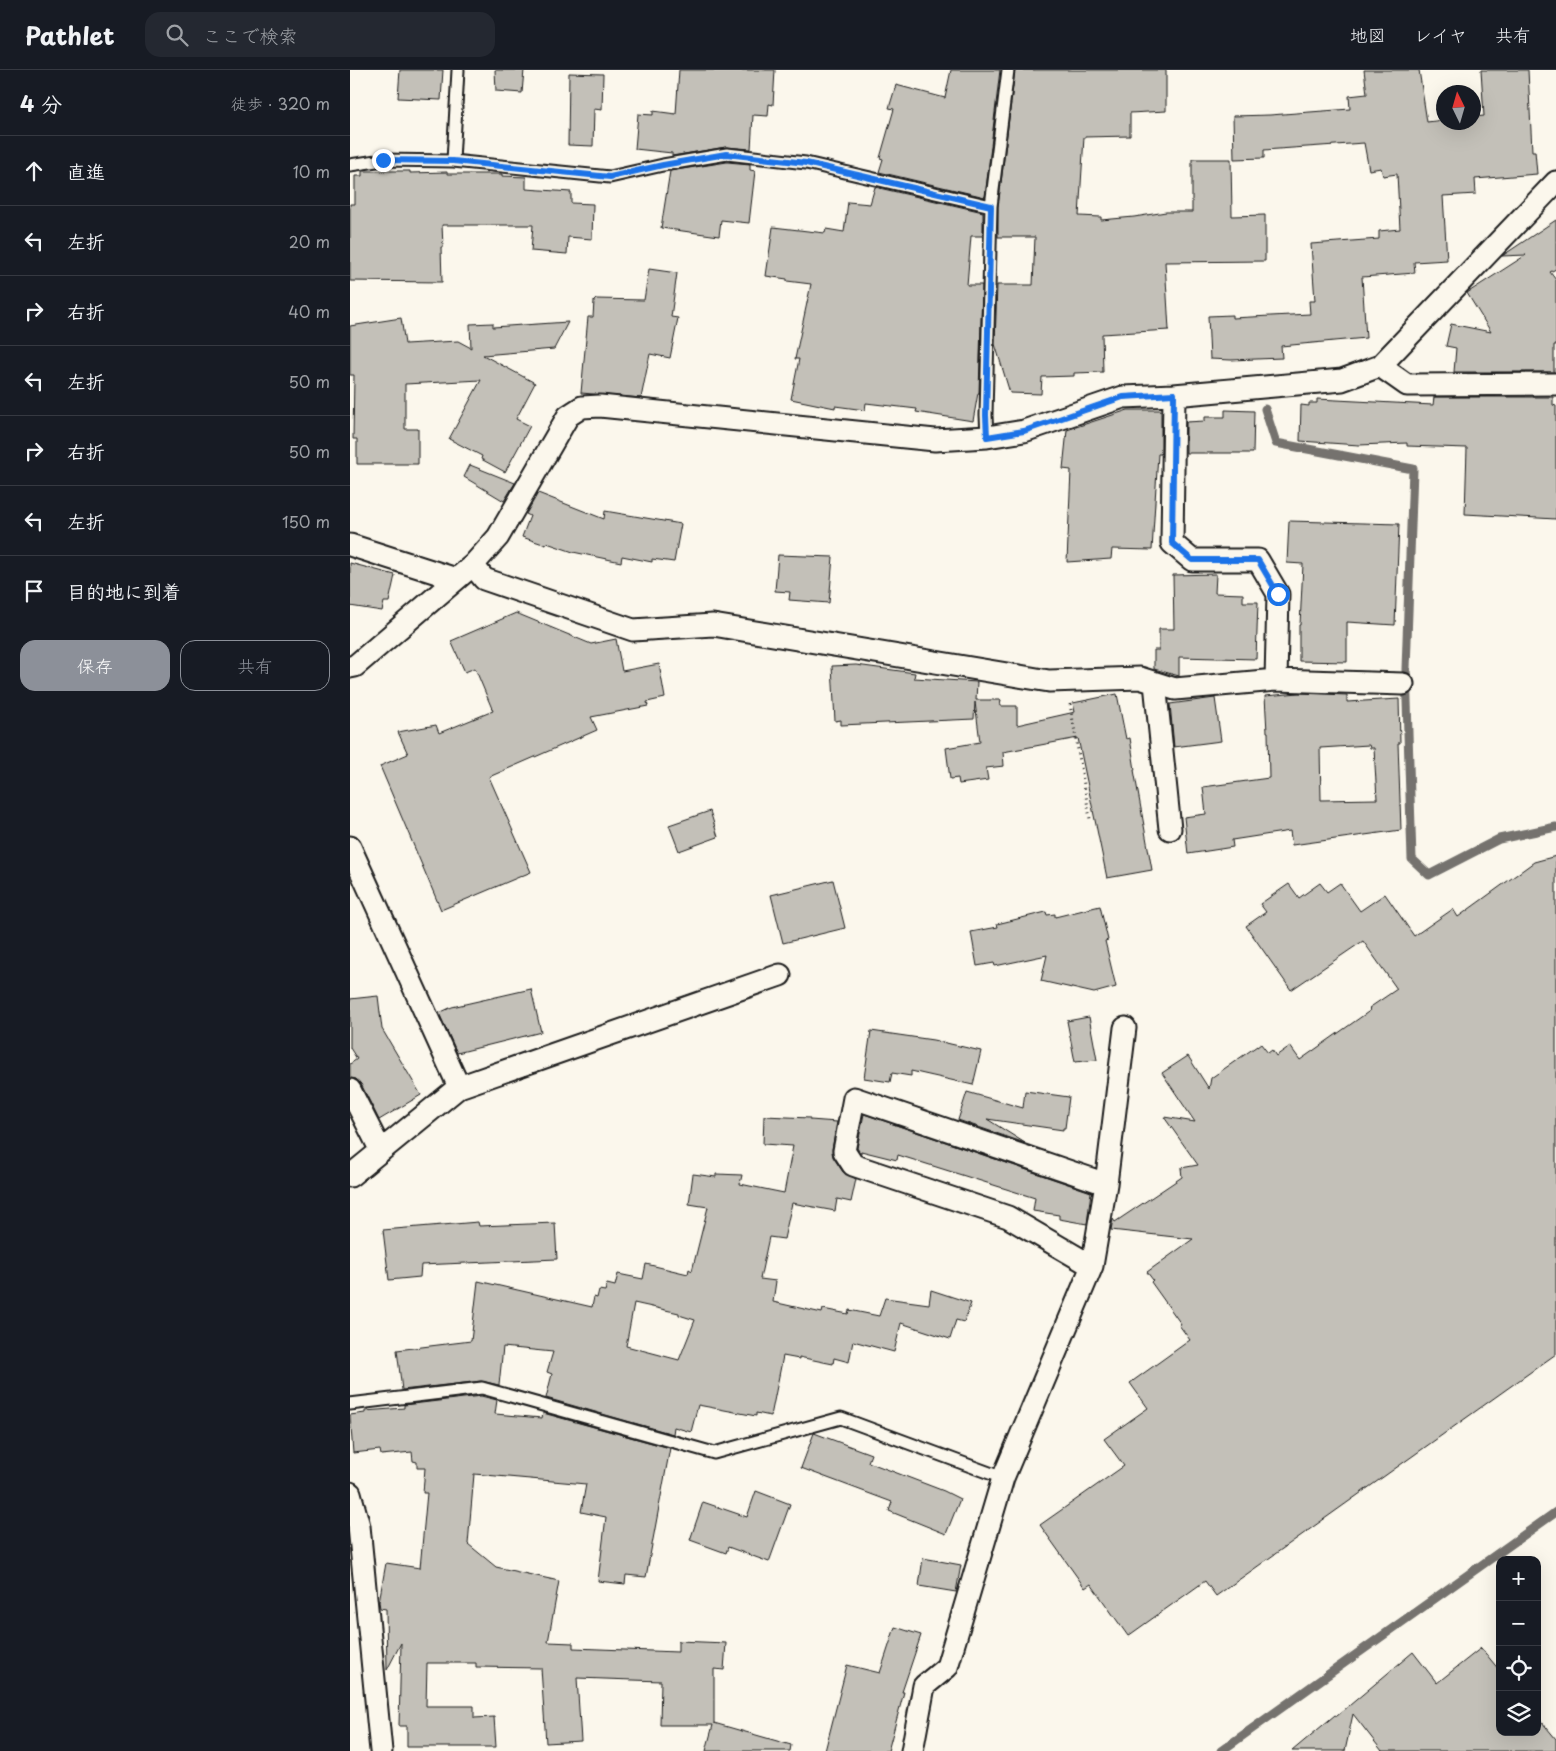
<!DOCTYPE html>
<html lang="ja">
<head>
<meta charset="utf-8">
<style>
  body { margin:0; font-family:"Playpen Sans","Klee One",sans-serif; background:#242831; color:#f1f3f6 }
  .controls { position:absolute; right:15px; bottom:15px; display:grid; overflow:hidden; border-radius:10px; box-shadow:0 5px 20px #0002 }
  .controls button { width:45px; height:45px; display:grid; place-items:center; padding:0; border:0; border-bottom:1px solid #363941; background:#171b24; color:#f1f3f6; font:25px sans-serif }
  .compass { position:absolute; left:1086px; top:15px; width:45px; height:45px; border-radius:50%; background:#171b24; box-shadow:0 5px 20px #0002; rotate:355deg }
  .stop { position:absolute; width:15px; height:15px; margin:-11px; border:4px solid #1a73e8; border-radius:50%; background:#fff }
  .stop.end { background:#1a73e8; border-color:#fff; box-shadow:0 1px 5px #0008 }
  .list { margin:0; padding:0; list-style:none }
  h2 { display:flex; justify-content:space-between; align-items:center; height:65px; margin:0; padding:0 20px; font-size:21px }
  h2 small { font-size:16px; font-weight:400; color:#9ea1a6 }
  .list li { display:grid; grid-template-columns:32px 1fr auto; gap:15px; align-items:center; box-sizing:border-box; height:70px; padding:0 20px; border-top:1px solid #363941 }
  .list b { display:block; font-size:19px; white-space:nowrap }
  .list em { font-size:16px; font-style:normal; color:#9ea1a6 }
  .actions { display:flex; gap:10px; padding:15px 20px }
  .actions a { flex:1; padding:11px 0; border:1px solid #8c9099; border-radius:15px; text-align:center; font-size:18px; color:#8c9099 }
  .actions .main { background:#8c9099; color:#fff }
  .icon { flex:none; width:28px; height:28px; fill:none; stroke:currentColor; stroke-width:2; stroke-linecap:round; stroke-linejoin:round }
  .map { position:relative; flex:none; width:1206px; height:1681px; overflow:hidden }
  header { display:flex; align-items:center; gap:30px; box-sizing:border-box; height:70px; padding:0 25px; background:#171b24; border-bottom:1px solid #363941 }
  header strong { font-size:24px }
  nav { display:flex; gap:28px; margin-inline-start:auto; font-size:18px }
  .search { width:350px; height:45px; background:#242831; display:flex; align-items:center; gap:12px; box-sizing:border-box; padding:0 18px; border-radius:15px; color:#9ea1a6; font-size:19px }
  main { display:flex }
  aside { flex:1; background:#171b24 }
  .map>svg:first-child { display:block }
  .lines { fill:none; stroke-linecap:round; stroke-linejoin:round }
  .stream { stroke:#74726e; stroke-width:9 }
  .building { fill:#c3c0b8; stroke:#1c1c1c; fill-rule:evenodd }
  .lane-casing { stroke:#1c1c1c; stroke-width:15 }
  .street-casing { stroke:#1c1c1c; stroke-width:25 }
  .path { stroke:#1c1c1c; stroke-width:3; stroke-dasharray:1 4; stroke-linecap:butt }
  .lane { stroke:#fbf7ec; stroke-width:11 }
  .street { stroke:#fbf7ec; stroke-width:21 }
  .route { stroke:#1a73e8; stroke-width:6 }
</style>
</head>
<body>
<header>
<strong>Pathlet</strong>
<div class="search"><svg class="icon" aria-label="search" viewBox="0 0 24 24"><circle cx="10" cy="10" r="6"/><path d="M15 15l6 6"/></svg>ここで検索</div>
<nav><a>地図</a><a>レイヤ</a><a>共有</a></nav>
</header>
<main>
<aside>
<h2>4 分<small>徒歩 · 320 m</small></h2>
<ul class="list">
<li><svg class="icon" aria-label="ahead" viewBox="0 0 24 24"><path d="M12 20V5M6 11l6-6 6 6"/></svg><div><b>直進</b></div><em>10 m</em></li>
<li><svg class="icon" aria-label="left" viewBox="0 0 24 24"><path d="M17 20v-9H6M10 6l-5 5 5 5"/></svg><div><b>左折</b></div><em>20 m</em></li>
<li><svg class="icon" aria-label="right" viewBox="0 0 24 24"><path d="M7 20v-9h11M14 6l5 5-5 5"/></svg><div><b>右折</b></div><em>40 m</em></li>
<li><svg class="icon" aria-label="left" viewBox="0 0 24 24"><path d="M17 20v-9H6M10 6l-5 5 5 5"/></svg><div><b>左折</b></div><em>50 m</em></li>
<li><svg class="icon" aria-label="right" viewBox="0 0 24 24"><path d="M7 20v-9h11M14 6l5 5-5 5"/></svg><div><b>右折</b></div><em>50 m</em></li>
<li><svg class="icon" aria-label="left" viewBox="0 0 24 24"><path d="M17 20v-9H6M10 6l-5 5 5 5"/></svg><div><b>左折</b></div><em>150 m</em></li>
<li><svg class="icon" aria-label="arrive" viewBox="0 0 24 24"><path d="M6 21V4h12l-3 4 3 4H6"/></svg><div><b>目的地に到着</b></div></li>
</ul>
<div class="actions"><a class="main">保存</a><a>共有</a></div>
</aside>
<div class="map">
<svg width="1206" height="1681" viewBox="0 0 1206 1681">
  <rect width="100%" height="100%" fill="#fbf7ec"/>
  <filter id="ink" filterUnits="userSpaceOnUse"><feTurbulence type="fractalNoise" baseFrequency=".02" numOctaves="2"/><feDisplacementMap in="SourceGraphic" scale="10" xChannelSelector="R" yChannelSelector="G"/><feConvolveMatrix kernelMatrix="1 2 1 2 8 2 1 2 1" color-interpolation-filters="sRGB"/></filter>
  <g filter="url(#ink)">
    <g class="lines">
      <path class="stream" d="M 915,339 L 926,373 L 1063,399 L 1056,599 L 1062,789 L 1079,805 L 1149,769 L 1206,757
        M 871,1681 L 1206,1442"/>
    </g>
    <path class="building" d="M 50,0 L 93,0 L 91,30 L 48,28 Z
      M 145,0 L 174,0 L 172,23 L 146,21 Z
      M 329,0 L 425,0 L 423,35 L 419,34 L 418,46 L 403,45 L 401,79 L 376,77 L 322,86 L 322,83 L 285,79 L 288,44 L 303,45 L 303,41 L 326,44 Z
      M 601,0 L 650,0 L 635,127 L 529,102 L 533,89 L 530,88 L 544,39 L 539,38 L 546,15 L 595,28 Z
      M 665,0 L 816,0 L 816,41 L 780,43 L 780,66 L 734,67 L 729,146 L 751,147 L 751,150 L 784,147 L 816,142 L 842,142 L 842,89 L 881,89 L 882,146 L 915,145 L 915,191 L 815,192 L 819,260 L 752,264 L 753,302 L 724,303 L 724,306 L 692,307 L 691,324 L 660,323 L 645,274 L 647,215 L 683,215 L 685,167 L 648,167 L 648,137 Z
      M 1014,0 L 1069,0 L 1077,52 L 1094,50 L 1094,52 L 1124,52 L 1124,47 L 1134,46 L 1131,0 L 1178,0 L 1182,81 L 1185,81 L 1187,104 L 1125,109 L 1126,124 L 1093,126 L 1097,190 L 1064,192 L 1065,203 L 1012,207 L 1016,268 L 931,276 L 932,288 L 881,290 L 860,289 L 858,246 L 882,245 L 882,248 L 960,244 L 959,231 L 965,231 L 961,174 L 1029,169 L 1029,161 L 1050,159 L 1047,104 L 1033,106 L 1031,98 L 1019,100 L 1014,73 L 914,80 L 914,88 L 884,89 L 883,46 L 920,45 L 1000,39 L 999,26 L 1017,24 Z
      M 219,3 L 253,4 L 252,40 L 244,39 L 243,76 L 218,75 Z
      M 377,92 L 400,94 L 400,100 L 405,101 L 399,153 L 371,150 L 369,166 L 311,158 L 320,101 Z
      M 12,101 L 60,101 L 60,103 L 97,102 L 97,104 L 152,104 L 152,106 L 176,107 L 176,119 L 221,122 L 221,133 L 243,134 L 242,169 L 218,167 L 217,184 L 181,181 L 183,155 L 92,155 L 93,177 L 91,177 L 92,212 L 0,211 L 0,134 L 5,134 L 5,106 L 12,106 Z
      M 525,117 L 633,142 L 633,166 L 621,166 L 617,215 L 632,215 L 629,323 L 628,323 L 623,351 L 566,342 L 567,339 L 516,333 L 515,340 L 485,336 L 485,338 L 441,329 L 449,289 L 445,289 L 461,214 L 437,211 L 437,209 L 416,206 L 423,157 L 475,163 L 476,159 L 494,162 L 498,132 L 520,134 Z
      M 1206,150 L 1206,199 L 1200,202 L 1206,210 L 1206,275 L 1204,275 L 1204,302 L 1104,302 L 1106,278 L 1096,276 L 1101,254 L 1141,262 L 1117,223 L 1176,185 L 1152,186 Z
      M 299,199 L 327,203 L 321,247 L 328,248 L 320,288 L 300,284 L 291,328 L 231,323 L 238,247 L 243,247 L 244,231 L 246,229 L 294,230 Z
      M 51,248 L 55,274 L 108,271 L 121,278 L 120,254 L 143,253 L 143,257 L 218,252 L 204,279 L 133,285 L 185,313 L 166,349 L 180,356 L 155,402 L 131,389 L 132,386 L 99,369 L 131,310 L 55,314 L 55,359 L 68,359 L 68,394 L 7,394 L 7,369 L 3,369 L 4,305 L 0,305 L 0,256 Z
      M 1084,327 L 1203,327 L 1203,335 L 1206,336 L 1206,449 L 1115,444 L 1117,378 L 1057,376 L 1057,373 L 1009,375 L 950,371 L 951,335 L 959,336 L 959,333 L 967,333 L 967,329 L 1083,335 Z
      M 778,340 L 811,340 L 811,384 L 808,384 L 802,480 L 762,479 L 761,489 L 717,492 L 721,400 L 713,399 L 717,360 Z
      M 875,340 L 904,341 L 903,383 L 836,383 L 836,352 L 855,351 L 855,347 L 875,347 Z
      M 120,395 L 165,413 L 154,431 L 114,407 Z
      M 188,423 L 254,449 L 255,441 L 331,454 L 324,492 L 302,489 L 302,492 L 272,486 L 271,492 L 223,482 L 197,473 L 196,475 L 172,467 L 180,446 L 176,444 Z
      M 939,451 L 1049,454 L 1045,555 L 997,552 L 997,592 L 949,591 L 949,555 L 950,555 L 953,494 L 937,493 Z
      M 428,485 L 483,487 L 479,533 L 439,530 L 440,522 L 425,521 Z
      M 0,493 L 45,505 L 39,532 L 34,532 L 32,541 L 0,536 Z
      M 866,504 L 865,523 L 893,524 L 893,532 L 908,532 L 906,589 L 829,587 L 829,606 L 804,599 L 804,580 L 809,580 L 809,559 L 824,559 L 823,505 Z
      M 166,543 L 241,574 L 266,569 L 272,601 L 309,594 L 315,628 L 297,632 L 298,636 L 241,647 L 247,660 L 139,707 L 181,802 L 91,840 L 30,696 L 58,684 L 48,662 L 86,655 L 89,663 L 143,641 L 125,598 L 115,602 L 101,571 Z
      M 506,595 L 565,603 L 564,608 L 627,612 L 626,630 L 651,630 L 650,636 L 667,636 L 667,655 L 725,642 L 723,633 L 767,624 L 776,669 L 780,668 L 785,700 L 784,700 L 802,800 L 757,808 L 728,668 L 653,682 L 654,696 L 636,698 L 638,710 L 609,714 L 608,708 L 600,709 L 596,678 L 630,672 L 625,632 L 624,649 L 491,655 L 491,650 L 485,651 L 482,596 Z
      M 949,623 L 997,625 L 997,632 L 1049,629 L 1050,673 L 1048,673 L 1051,760 L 942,775 L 940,761 L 882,770 L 883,777 L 838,784 L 834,747 L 856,744 L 853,717 L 919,708 L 918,662 L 917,662 L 915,626 ZM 1019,675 L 1020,678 L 1024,678 L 1027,729 L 971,730 L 970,678 Z
      M 865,628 L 871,671 L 824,677 L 820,634 Z
      M 360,741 L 368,767 L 329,781 L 319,755 Z
      M 1206,786 L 1206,1284 L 866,1526 L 855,1511 L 778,1566 L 741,1514 L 735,1518 L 690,1455 L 774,1396 L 754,1369 L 798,1338 L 780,1313 L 840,1270 L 829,1255 L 831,1254 L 801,1212 L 803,1210 L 797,1202 L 843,1169 L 761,1160 L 763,1149 L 765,1152 L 832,1107 L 831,1098 L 848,1095 L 814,1047 L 845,1052 L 812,1003 L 838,986 L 859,1019 L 861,1008 L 907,976 L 907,977 L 911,974 L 918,983 L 922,980 L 926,986 L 940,976 L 950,990 L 1021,940 L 1019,938 L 1047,919 L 1013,871 L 941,920 L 896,856 L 916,842 L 910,834 L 939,814 L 949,828 L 970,813 L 977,822 L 990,813 L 1010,841 L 1035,824 L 1064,866 L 1103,839 L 1108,847 L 1184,792 Z
      M 483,810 L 495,858 L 433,873 L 421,825 Z
      M 750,836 L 758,870 L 755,871 L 766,917 L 744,923 L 691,911 L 697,885 L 645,896 L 644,893 L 627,896 L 621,862 L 648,857 L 647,854 L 696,842 L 697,845 L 705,844 L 705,847 Z
      M 181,919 L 191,962 L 107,983 L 89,943 L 102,937 Z
      M 28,926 L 32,959 L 71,1025 L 29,1050 L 11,1014 L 6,1009 L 0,1008 L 0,994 L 7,989 L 0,978 L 0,929 Z
      M 739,947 L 747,990 L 725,992 L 717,951 Z
      M 521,961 L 583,970 L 631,981 L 623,1015 L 561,1001 L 561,1006 L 542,1003 L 540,1012 L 514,1008 Z
      M 675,1021 L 719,1027 L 715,1058 L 713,1058 L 713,1060 L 637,1049 L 675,1073 L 608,1050 L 617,1022 L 673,1038 Z
      M 514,1044 L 741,1122 L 737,1154 L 709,1149 L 709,1145 L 683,1141 L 685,1128 L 548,1085 L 547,1090 L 511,1081 L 511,1084 L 507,1078 Z
      M 414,1046 L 460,1048 L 460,1050 L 487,1052 L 482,1079 L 483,1087 L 493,1102 L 506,1109 L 501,1132 L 487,1129 L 485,1141 L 442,1133 L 434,1169 L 419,1167 L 410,1209 L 426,1211 L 423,1232 L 472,1243 L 473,1239 L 498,1244 L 499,1240 L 529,1246 L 535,1228 L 579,1234 L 581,1220 L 621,1233 L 614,1252 L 606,1250 L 600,1269 L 551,1253 L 544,1282 L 503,1271 L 499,1292 L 484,1288 L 483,1294 L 449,1287 L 449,1289 L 433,1286 L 421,1346 L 406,1343 L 406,1346 L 348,1335 L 341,1362 L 324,1357 L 323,1364 L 196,1328 L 202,1304 L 197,1302 L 203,1282 L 153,1277 L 149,1315 L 131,1311 L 52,1320 L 47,1280 L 121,1271 L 128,1211 L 242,1237 L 244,1227 L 247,1228 L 249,1220 L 255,1221 L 257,1214 L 265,1216 L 268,1204 L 293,1209 L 296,1194 L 338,1204 L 339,1199 L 342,1201 L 358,1137 L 339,1134 L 343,1104 L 366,1107 L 366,1104 L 392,1105 L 390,1114 L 434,1123 L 443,1076 L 413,1074 ZM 284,1233 L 329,1243 L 329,1245 L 345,1250 L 329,1290 L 276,1276 Z
      M 128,1152 L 129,1156 L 205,1153 L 207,1189 L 71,1195 L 70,1207 L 39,1210 L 33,1160 Z
      M 131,1326 L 147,1330 L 145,1344 L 192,1348 L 193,1343 L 320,1378 L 296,1507 L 276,1505 L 275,1514 L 248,1511 L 256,1447 L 231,1442 L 236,1414 L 124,1404 L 118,1474 L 146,1497 L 209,1511 L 198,1572 L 223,1573 L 223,1578 L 328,1582 L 328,1571 L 376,1573 L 374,1600 L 364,1599 L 364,1653 L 441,1675 L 440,1681 L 356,1681 L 363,1655 L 310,1655 L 311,1611 L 227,1608 L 231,1671 L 196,1673 L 191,1598 L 126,1597 L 126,1593 L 77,1593 L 76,1636 L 124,1636 L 124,1648 L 144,1647 L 146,1677 L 57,1677 L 57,1656 L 49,1656 L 51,1573 L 37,1600 L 36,1539 L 30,1538 L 29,1532 L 36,1493 L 70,1498 L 77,1423 L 73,1423 L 75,1398 L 67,1398 L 67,1392 L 63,1391 L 62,1382 L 31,1385 L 30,1380 L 3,1383 L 0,1345 L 15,1343 L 15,1341 L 54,1338 L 54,1335 Z
      M 464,1363 L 521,1384 L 518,1392 L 594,1421 L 610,1429 L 596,1464 L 539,1441 L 542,1432 L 451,1398 Z
      M 406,1421 L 440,1434 L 419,1492 L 378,1477 L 376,1483 L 340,1470 L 353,1432 L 397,1447 Z
      M 573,1488 L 611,1495 L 606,1522 L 569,1516 Z
      M 545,1557 L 571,1565 L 552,1622 L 554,1622 L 538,1681 L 475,1681 L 497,1595 L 530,1603 Z
      M 1131,1578 L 1150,1601 L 1150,1662 L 1187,1662 L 1187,1646 L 1206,1669 L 1206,1681 L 1032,1681 L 1003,1644 L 995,1681 L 942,1681 L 985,1645 L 987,1646 L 1063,1582 L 1087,1613 Z"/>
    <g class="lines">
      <defs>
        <path id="lane" d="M 103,91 L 108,0
          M 0,95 L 33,90 L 103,91 L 260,107 L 313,95 L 377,84 L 456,93 L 641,136 L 658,0
          M 637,367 L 636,345 L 641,136
          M 0,1334 L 132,1318 L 364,1383 L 491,1348 L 653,1408"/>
        <path id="street" d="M 1030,296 L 1057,315 L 1206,314
          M 824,325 L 822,473 L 842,490 L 908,490 L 928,524 L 926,610
          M 0,475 L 106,509
          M 123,495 L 134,509 L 283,560 L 363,555 L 699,611 L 790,608 L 825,619 L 926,610 L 1053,614
          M 0,597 L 5,596 L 123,495 L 148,467 L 218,346 L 232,337 L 250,336 L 585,370 L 637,367 L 674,361 L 773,327 L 824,325 L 992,310 L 1030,296 L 1206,112
          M 805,613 L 820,759
          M 0,777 L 109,1017
          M 0,1020 L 31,1081
          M 0,1106 L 109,1017 L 430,905
          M 756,1114 L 504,1028 L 494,1081 L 503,1095 L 658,1147 L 742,1196 L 756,1114 L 775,958
          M 0,1423 L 9,1456 L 31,1681
          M 562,1681 L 574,1616 L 597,1597 L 653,1408 L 742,1196"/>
      </defs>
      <use href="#lane" class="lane-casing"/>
      <use href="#street" class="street-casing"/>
      <path class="path" d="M 720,634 L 740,749"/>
      <use href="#lane" class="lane"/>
      <use href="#street" class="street"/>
    </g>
  </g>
  <g class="lines" filter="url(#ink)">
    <path class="route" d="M 33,90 L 103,91 L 260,107 L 313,95 L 376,84 L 456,93 L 641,136 L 636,345 L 637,367 L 674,361 L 773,327 L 824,324 L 822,473 L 842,490 L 908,490 L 928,524"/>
  </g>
</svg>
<div class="controls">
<button>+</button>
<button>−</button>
<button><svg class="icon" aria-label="locate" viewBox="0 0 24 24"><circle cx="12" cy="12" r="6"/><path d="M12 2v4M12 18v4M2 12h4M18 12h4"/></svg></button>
<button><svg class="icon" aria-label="layers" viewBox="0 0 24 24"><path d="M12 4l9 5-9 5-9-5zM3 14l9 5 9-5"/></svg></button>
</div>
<svg class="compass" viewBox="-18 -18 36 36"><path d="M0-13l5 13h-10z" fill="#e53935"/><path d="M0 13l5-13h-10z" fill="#9ea1a6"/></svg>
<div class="stop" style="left:928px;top:524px"></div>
<div class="stop end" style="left:33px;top:90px"></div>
</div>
</main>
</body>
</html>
